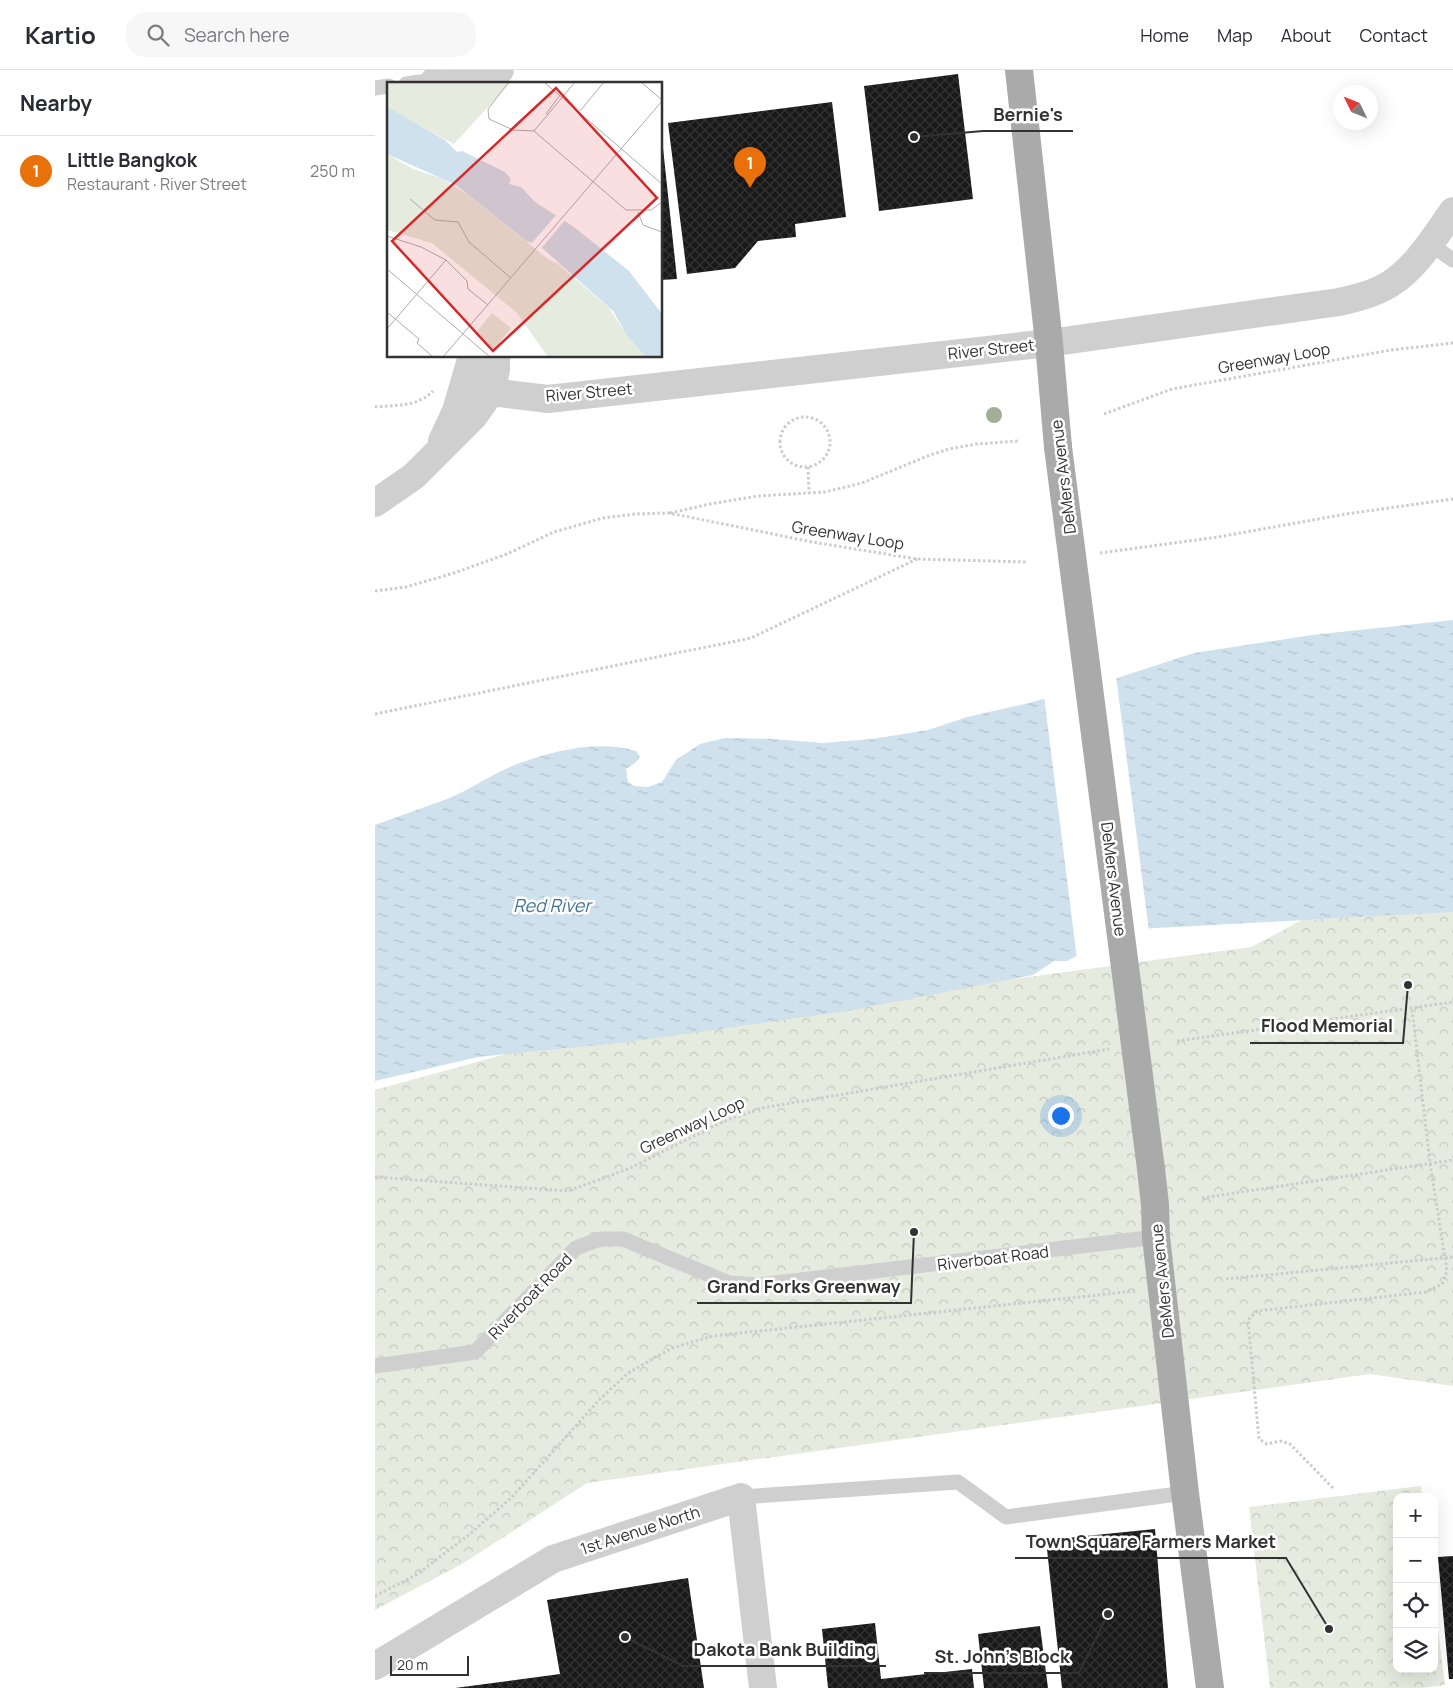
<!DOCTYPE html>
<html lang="en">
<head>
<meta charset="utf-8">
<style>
  body { margin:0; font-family:Manrope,sans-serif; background:#f7f7f7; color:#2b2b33 }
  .controls { position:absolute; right:15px; bottom:15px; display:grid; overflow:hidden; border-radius:10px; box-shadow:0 5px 20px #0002 }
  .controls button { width:45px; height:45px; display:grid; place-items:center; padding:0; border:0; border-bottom:1px solid #e1e1e2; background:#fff; color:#2b2b33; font:25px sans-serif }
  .compass { position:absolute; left:958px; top:15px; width:45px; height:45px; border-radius:50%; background:#fff; box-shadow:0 5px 20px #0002; rotate:313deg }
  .scale { position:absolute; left:15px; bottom:12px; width:79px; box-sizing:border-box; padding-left:5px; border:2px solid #323232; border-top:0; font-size:14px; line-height:18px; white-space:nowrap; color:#323232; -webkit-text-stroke:4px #fff; paint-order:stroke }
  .you { position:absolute; left:685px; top:1045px; width:18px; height:18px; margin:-12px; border:4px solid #fff; border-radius:50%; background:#1a73e8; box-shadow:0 0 0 8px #1a73e833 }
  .badge { display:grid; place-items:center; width:32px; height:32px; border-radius:50%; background:#2563eb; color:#fff; font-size:16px; font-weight:700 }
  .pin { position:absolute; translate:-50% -41px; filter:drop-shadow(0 1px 2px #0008) }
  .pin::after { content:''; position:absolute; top:26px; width:18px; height:15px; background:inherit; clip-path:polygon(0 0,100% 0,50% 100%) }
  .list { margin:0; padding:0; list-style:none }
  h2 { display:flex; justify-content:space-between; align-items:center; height:65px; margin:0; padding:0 20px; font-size:21px }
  h2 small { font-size:16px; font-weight:400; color:#7c7c81 }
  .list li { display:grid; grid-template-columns:32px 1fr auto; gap:15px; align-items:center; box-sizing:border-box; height:70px; padding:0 20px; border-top:1px solid #e1e1e2 }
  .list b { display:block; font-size:19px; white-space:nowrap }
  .list p { margin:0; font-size:16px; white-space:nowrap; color:#7c7c81 }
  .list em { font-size:16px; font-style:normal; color:#7c7c81 }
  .icon { flex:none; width:28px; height:28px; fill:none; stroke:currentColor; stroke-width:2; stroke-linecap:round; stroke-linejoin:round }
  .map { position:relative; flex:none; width:1078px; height:1618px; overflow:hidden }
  header { display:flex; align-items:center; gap:30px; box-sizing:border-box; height:70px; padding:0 25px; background:#fff; border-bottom:1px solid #e1e1e2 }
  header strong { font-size:24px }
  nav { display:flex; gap:28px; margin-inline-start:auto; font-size:18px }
  .search { width:350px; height:45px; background:#f7f7f7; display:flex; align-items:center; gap:12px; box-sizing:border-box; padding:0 18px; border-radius:20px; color:#7c7c81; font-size:19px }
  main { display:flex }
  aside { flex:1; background:#fff }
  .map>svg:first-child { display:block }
  .park { fill:url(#park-crowns) }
  .water { fill:url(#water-ripples) }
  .pier { fill:#fff }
  .building { fill:url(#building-cross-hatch) }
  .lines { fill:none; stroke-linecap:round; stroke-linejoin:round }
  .path { stroke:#ccc; stroke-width:3; stroke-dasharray:2.5 2.5; stroke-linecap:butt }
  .lane { stroke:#cfcfcf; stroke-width:15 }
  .street { stroke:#cfcfcf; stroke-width:28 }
  .primary { stroke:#aaa; stroke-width:28 }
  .primary-bridge { stroke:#aaa; stroke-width:28 }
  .tree { fill:#a2af96 }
  .labels { text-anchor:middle; stroke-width:5; stroke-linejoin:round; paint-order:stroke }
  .street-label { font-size:16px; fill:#323232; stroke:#fff }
  .water-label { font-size:18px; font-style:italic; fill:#437392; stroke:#fff }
  .inset-road { fill:none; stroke:#adadad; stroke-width:1 }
  .view { fill:#d62828; fill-opacity:0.15; stroke:#d62828; stroke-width:2.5 }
  .inset-edge { fill:none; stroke:#323232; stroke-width:2.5 }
  .leader { fill:none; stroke:#323232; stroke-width:2 }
  .callout-dot { fill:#323232; stroke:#fff; stroke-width:2 }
  .callout-label { font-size:18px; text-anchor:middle; font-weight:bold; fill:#323232; stroke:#fff; stroke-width:5; stroke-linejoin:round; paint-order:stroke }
</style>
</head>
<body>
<header>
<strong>Kartio</strong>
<div class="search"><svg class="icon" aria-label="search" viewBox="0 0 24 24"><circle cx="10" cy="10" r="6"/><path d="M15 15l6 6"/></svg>Search here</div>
<nav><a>Home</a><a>Map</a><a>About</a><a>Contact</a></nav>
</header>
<main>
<aside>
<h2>Nearby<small></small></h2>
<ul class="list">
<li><span class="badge" style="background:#e8710a">1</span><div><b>Little Bangkok</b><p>Restaurant · River Street</p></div><em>250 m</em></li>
</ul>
</aside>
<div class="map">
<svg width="1078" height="1618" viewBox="0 0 1078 1618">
  <defs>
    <pattern id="park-crowns" width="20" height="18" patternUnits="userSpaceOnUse" patternTransform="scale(1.25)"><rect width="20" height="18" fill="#e5ebdf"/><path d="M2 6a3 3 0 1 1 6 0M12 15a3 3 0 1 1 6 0" fill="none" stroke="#c5cac0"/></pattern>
    <pattern id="water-ripples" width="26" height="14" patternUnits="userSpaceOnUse" patternTransform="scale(1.25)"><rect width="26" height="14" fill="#cfe1ec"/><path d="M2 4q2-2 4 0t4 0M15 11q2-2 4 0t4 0" fill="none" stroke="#b2c2cb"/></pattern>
    <pattern id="building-cross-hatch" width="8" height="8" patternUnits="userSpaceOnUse" patternTransform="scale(1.25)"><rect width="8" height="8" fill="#191919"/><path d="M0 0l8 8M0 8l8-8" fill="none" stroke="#323232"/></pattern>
  </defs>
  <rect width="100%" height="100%" fill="#fff"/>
  <path class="park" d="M 1078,839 L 1078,1316 L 995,1304 L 212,1413 L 87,1494 L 0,1540 L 0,1020 L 131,984 L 370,955 L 624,911 L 876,877 L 927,850 L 986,847 Z
    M 1046,1416 L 1047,1427 L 1022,1427 L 1022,1599 L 1059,1599 L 1059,1530 L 1070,1615 L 1047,1618 L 895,1618 L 874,1437 Z"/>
  <path class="water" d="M 1078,550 L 1078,842 L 763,859 L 734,869 L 692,891 L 679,891 L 658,905 L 472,941 L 253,972 L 103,987 L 0,1011 L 0,755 C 24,746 48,738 72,729 C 97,719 119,702 145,693 C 181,680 223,670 261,681 L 265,687 L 260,693 L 251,699 L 253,712 L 259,716 L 273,717 L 287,712 L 301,690 L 325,674 L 350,668 L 397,669 L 448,673 L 497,669 L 553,660 L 592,647 L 654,633 L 736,610 L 819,583 L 937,565 Z"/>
  <path class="pier" d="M 741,606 L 774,861 L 764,861 L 749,868 L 734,871 L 702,889 L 669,626 Z"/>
  <path class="building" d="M 583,4 L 598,129 L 504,141 L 489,16 Z
    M 457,32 L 471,147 L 420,154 L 421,167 L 383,171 L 360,198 L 312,204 L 293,53 Z
    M 286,78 L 288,78 L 302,209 L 286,210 Z
    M 780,1459 L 793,1618 L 687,1618 L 671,1470 Z
    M 1078,1486 L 1078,1609 L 1074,1609 L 1063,1487 Z
    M 313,1508 L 329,1618 L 80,1618 L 185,1604 L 172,1530 Z
    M 500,1553 L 506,1609 L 597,1599 L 599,1618 L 453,1618 L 447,1559 Z
    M 665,1556 L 673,1618 L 609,1618 L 603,1564 Z"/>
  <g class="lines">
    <path class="path" d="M 0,337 C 20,335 43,337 58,321
      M 729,344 L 797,319 L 1016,280 L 1078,273
      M405 372a25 25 0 1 1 50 0a25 25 0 1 1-50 0Z
      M 433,397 L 434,423
      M 295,443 L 335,434 L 383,426 L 450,422 L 487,413 L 555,385 L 574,379 L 602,374 L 643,371
      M 725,483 L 843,467 L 971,444 L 1078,429
      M 0,521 L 31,517 L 79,503 L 132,484 L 179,462 L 228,448 L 260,444 L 294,443 L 437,472 L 542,489 L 651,492
      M 0,644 L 376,568 L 542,489
      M 802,971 L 1078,932
      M 0,1107 L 193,1121 L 253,1099 L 347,1052 L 387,1038 L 734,979
      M 827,1128 L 1078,1090
      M 851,1209 L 1078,1187
      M 958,1418 L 915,1374 L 905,1371 L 892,1374 L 884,1369 L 873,1250 L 882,1241 L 1051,1222 L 1067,1214 L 1072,1201 L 1055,1093 L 1037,939
      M 0,1526 L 41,1505 L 95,1464 L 137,1427 L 224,1330 L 253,1303 L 297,1278 L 338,1266 L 760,1221"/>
    <path class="lane" d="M 31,14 L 66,9
      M 0,18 L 14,16
      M 1055,174 L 1078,190
      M 0,1296 L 100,1282 L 201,1178 L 225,1169 L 248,1169 L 354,1213 L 384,1215 L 781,1167
      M 366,1427 L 583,1412 L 631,1447 L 810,1423"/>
    <path class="street" d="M 83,7 L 125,0
      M 60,10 L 61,14
      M 116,322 L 173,329 L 674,273 L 964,232 C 981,228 999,224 1015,214 C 1042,197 1060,166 1078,141
      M 67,371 L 81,341 L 97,286
      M 0,433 L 39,406 L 99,346 L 116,322 L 121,300 L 121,286
      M 0,1596 L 178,1489 L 366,1427 L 388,1618"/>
    <path class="primary" d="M 644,0 L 674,273 L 683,377
      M 776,1099 L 780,1135 L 781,1167 L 810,1423 L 835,1618"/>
    <path class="primary-bridge" d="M 683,377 L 776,1099"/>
  </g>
  <circle class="tree" cx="619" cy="345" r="8"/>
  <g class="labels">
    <g class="street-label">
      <text transform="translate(616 279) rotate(-6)" y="6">River Street</text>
      <text transform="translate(899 288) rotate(-10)" y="6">Greenway Loop</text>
      <text transform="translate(214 322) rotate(-5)" y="6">River Street</text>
      <text transform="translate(688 407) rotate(-97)" y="6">DeMers Avenue</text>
      <text transform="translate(473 465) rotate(9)" y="6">Greenway Loop</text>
      <text transform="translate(739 809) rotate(83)" y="6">DeMers Avenue</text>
      <text transform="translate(317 1055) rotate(-25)" y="6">Greenway Loop</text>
      <text transform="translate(618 1188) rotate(-7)" y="6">Riverboat Road</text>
      <text transform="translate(787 1211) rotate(-96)" y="6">DeMers Avenue</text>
      <text transform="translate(155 1226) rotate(-46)" y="6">Riverboat Road</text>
      <text transform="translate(265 1460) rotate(-18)" y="6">1st Avenue North</text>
    </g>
    <g class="water-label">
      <text x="177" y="842">Red River</text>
    </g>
  </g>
  <g transform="translate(12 12)">
    <rect width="275" height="275" fill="#fff"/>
    <path d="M 0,0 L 124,0 L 67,62 L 0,26 ZM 0,72 L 26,87 L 56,97 L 81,113 L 162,178 L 170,181 L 222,226 L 240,254 L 259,275 L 161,275 L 130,231 L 45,161 L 0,148 ZM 105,231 L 124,246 L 106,268 L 88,252 Z" fill="#e5ebdf"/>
    <path d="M 0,25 L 58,58 L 70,70 L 75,69 L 118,90 L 124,97 L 122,102 L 134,105 L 148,120 L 187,145 L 242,189 L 275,232 L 275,275 L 259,275 L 240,254 L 226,229 L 154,165 L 139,159 L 69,103 L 0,72 Z" fill="#cfe1ec"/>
    <path d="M 170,132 L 179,137 L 153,168 L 143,163 Z" fill="#fff"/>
    <path class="inset-road" d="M 122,0 L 101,27 L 102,37 L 126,48 L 147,49M 157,0 L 275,102M 254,0 L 275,18M 193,29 L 217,0M 159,32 L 173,13M 147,49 L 239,128 L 264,128 L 275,120M 147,49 L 188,0M 23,117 L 48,138 L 71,140 L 82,160 L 124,196M 251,130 L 256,143 L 275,150M 0,154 L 34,165 L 59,178 L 0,247M 59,178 L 80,199 L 81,207 L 101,223M 0,187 L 103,275M 0,230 L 32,257 L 30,261 L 46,275M 56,275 L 275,19"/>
    <path class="view" d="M 169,6 L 270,116 L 106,269 L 5,159 Z"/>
    <rect width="275" height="275" class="inset-edge"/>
  </g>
  <path class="leader" d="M539 67L608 61H698M1033 915L1028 973H875M539 1162L536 1233H322M954 1559L911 1488H640M250 1567L308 1596H511M733 1544L704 1603H549"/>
  <g class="callout-dot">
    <circle cx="539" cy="67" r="5"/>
    <circle cx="1033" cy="915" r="5"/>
    <circle cx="539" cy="1162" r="5"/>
    <circle cx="954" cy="1559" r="5"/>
    <circle cx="250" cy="1567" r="5"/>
    <circle cx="733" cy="1544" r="5"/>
  </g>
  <g class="callout-label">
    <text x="653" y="51">Bernie's</text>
    <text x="952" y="962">Flood Memorial</text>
    <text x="429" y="1223">Grand Forks Greenway</text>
    <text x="776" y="1478">Town Square Farmers Market</text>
    <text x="410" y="1586">Dakota Bank Building</text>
    <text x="627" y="1593">St. John's Block</text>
  </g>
</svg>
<div class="controls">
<button>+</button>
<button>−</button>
<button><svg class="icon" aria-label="locate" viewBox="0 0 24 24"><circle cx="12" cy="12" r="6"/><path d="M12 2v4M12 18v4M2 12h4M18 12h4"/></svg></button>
<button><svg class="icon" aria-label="layers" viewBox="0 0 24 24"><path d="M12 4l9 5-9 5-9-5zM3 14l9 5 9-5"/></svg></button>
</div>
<svg class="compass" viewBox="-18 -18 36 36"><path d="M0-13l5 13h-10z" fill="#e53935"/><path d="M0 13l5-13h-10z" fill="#7c7c81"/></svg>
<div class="scale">20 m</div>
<div class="you"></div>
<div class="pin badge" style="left:375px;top:118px;background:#e8710a">1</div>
</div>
</main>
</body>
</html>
